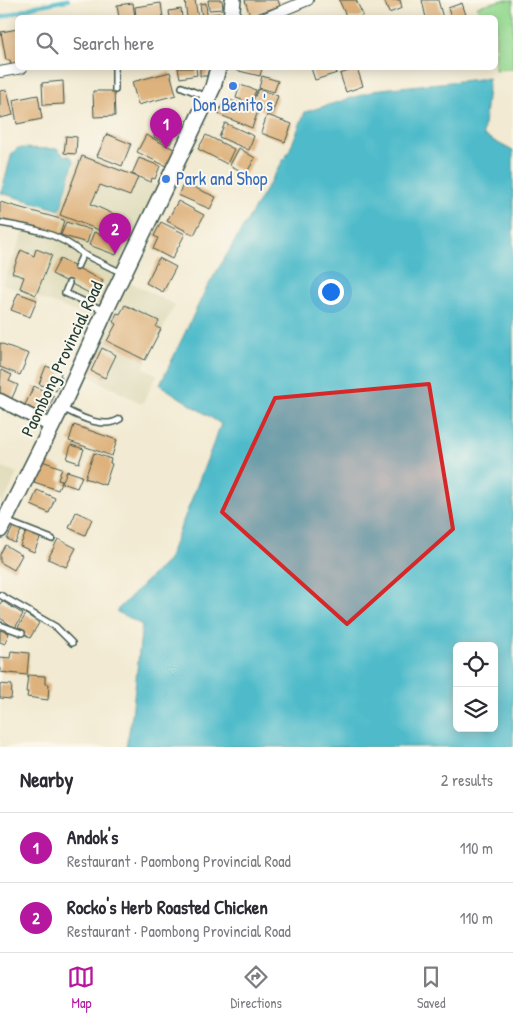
<!DOCTYPE html>
<html lang="en">
<head>
<meta charset="utf-8">
<style>
  body { margin:0; font-family:"Patrick Hand",sans-serif; background:#f7f7f7; color:#2b2b33 }
  .controls { position:absolute; right:15px; bottom:15px; display:grid; overflow:hidden; border-radius:8px; box-shadow:0 2px 12px #0003 }
  .controls button { width:45px; height:45px; display:grid; place-items:center; padding:0; border:0; border-bottom:1px solid #e1e1e2; background:#fff; color:#2b2b33; font:25px sans-serif }
  .you { position:absolute; left:330px; top:291px; width:18px; height:18px; margin:-12px; border:4px solid #fff; border-radius:50%; background:#1a73e8; box-shadow:0 0 0 8px #1a73e833 }
  .badge { display:grid; place-items:center; width:32px; height:32px; border-radius:50%; background:#b5179e; color:#fff; font-size:16px; font-weight:700 }
  .pin { position:absolute; translate:-50% -41px; filter:drop-shadow(0 1px 2px #0008) }
  .pin::after { content:''; position:absolute; top:26px; width:18px; height:15px; background:inherit; clip-path:polygon(0 0,100% 0,50% 100%) }
  .list { margin:0; padding:0; list-style:none }
  h2 { display:flex; justify-content:space-between; align-items:center; height:65px; margin:0; padding:0 20px; font-size:21px }
  h2 small { font-size:16px; font-weight:400; color:#7c7c81 }
  .list li { display:grid; grid-template-columns:32px 1fr auto; gap:15px; align-items:center; box-sizing:border-box; height:70px; padding:0 20px; border-top:1px solid #e1e1e2 }
  .list b { display:block; font-size:19px; white-space:nowrap }
  .list p { margin:0; font-size:16px; white-space:nowrap; color:#7c7c81 }
  .list em { font-size:16px; font-style:normal; color:#7c7c81 }
  .icon { flex:none; width:28px; height:28px; fill:none; stroke:currentColor; stroke-width:2; stroke-linecap:round; stroke-linejoin:round }
  .map { position:relative; flex:none; width:513px; height:747px; overflow:hidden }
  .search { position:absolute; background:#fff; box-shadow:0 2px 12px #0003; left:15px; right:15px; top:15px; height:55px; display:flex; align-items:center; gap:12px; box-sizing:border-box; padding:0 18px; border-radius:8px; color:#7c7c81; font-size:19px }
  .sheet { height:205px; background:#fff }
  nav { display:flex; justify-content:space-around; align-items:center; box-sizing:border-box; height:70px; border-top:1px solid #e1e1e2; background:#fff; font-size:14px; color:#7c7c81 }
  nav a { display:grid; justify-items:center; gap:2px }
  nav .on { color:#b5179e }
  .map>svg:first-child { display:block }
  .built { fill:#e0dcbb }
  .green { fill:#97db93; stroke:#5b8c64 }
  .water { fill:#4fbbca; stroke:#377c7f; fill-rule:evenodd }
  .lines { fill:none; stroke-linecap:round; stroke-linejoin:round }
  .stream { stroke:#4fbbca; stroke-width:4 }
  .building { fill:#deb27d }
  .service-casing { stroke:#3f574c; stroke-width:8 }
  .minor-casing { stroke:#3f574c; stroke-width:12 }
  .tertiary-casing { stroke:#3f574c; stroke-width:15 }
  .secondary-casing { stroke:#3f574c; stroke-width:18 }
  .service { stroke:#fff; stroke-width:5 }
  .minor { stroke:#fff; stroke-width:10 }
  .tertiary { stroke:#fff; stroke-width:12 }
  .secondary { stroke:#fff; stroke-width:15 }
  .marked { fill:#d62828; fill-opacity:0.2; stroke:#d62828; stroke-width:4; stroke-linejoin:round }
  .shop-dot { fill:#3f7fe0; stroke:#fbf7ec; stroke-width:2 }
  .labels { text-anchor:middle; stroke-width:4; stroke-linejoin:round; paint-order:stroke }
  .shop-label { font-size:18px; fill:#366cbe; stroke:#fbf7ec }
  .street-label { font-size:18px; fill:#1f3d34; stroke:#fbf7ec }
</style>
</head>
<body>
<div class="map">
<svg width="513" height="747" viewBox="0 0 513 747">
  <rect width="100%" height="100%" fill="#fbf7ec"/>
  <filter id="ink" filterUnits="userSpaceOnUse"><feTurbulence type="fractalNoise" baseFrequency=".02" numOctaves="2"/><feDisplacementMap in="SourceGraphic" scale="10" xChannelSelector="R" yChannelSelector="G"/><feConvolveMatrix kernelMatrix="1 2 1 2 8 2 1 2 1" color-interpolation-filters="sRGB"/></filter>
  <filter id="wash" filterUnits="userSpaceOnUse"><feTurbulence type="fractalNoise" baseFrequency=".0096" numOctaves="4" result="noise"/><feDisplacementMap in="SourceGraphic" scale="20" xChannelSelector="R" yChannelSelector="G"/><feGaussianBlur stdDeviation="1.12" result="paint"/><feColorMatrix in="noise" values="0 0 0 0 0 0 0 0 0 0 0 0 0 0 0 0 0 1.4 0 .05"/><feComposite in="paint" operator="in"/></filter>
  <g filter="url(#wash)">
    <rect width="100%" height="100%" fill="#f2ead2"/>
    <path class="built" d="M 79,152 L 160,187 L 94,319 L 3,284 L 24,231 L 0,223 L 0,200 L 58,217 Z
      M 130,282 L 175,305 L 143,367 L 157,375 L 142,404 L 83,373 Z
      M 0,466 L 17,473 L 0,510 Z"/>
    <path class="green" d="M 504,0 L 513,0 L 513,69 L 495,70 L 496,18 L 480,17 L 477,6 Z"/>
    <path class="water" d="M 489,78 L 483,135 L 513,151 L 513,747 L 126,747 L 132,715 L 142,625 L 116,611 L 168,560 L 221,424 L 160,385 L 205,291 L 290,149 L 305,112 L 381,89 ZM 457,646 L 494,646 L 494,728 L 457,728 Z
      M 18,148 L 58,149 L 65,156 L 70,156 L 74,161 L 60,210 L 1,193 L 12,153 Z"/>
    <g class="lines">
      <path class="stream" d="M 0,18 L 36,6 L 68,0"/>
    </g>
    <g id="blocks">
      <path class="building" d="M 185,0 L 195,0 L 198,18 L 187,18 Z
        M 208,0 L 222,0 L 223,9 L 209,10 Z
        M 245,0 L 278,0 L 280,6 L 250,16 Z
        M 339,0 L 356,0 L 363,15 L 358,18 L 347,18 Z
        M 384,0 L 400,0 L 402,8 L 389,13 Z
        M 422,0 L 438,0 L 443,18 L 426,18 Z
        M 133,3 L 135,18 L 119,18 L 117,5 Z
        M 161,3 L 163,18 L 136,18 L 135,7 Z
        M 206,3 L 207,15 L 221,13 L 222,18 L 202,18 L 200,4 Z
        M 462,3 L 467,18 L 451,18 L 448,8 Z
        M 181,9 L 182,18 L 170,18 L 169,11 Z
        M 18,29 L 18,64 L 11,65 L 10,60 L 6,60 L 1,32 Z
        M 178,68 L 196,68 L 197,75 L 180,78 Z
        M 200,68 L 209,68 L 207,76 L 200,76 Z
        M 236,68 L 262,68 L 260,76 L 235,70 Z
        M 311,68 L 335,68 L 337,73 L 315,80 Z
        M 357,68 L 363,86 L 346,92 L 340,74 Z
        M 170,72 L 176,95 L 138,105 L 132,82 Z
        M 262,76 L 278,81 L 274,92 L 259,88 Z
        M 63,81 L 64,104 L 43,105 L 42,83 Z
        M 240,85 L 256,90 L 251,103 L 236,98 Z
        M 258,89 L 278,96 L 272,114 L 251,106 Z
        M 7,90 L 13,115 L 0,118 L 0,91 Z
        M 93,91 L 114,91 L 115,116 L 94,117 Z
        M 38,95 L 42,119 L 17,124 L 13,100 Z
        M 225,98 L 258,111 L 252,128 L 218,114 Z
        M 267,115 L 292,124 L 285,142 L 261,133 Z
        M 160,122 L 176,130 L 170,144 L 154,137 Z
        M 225,123 L 254,136 L 249,150 L 219,137 Z
        M 107,134 L 131,144 L 122,166 L 97,156 Z
        M 146,135 L 176,150 L 168,167 L 137,152 Z
        M 206,135 L 234,149 L 227,164 L 198,149 Z
        M 66,136 L 77,137 L 76,154 L 64,153 Z
        M 239,148 L 255,158 L 246,174 L 230,165 Z
        M 82,156 L 138,177 L 130,196 L 100,185 L 91,204 L 120,217 L 112,235 L 60,215 Z
        M 139,158 L 160,166 L 155,179 L 152,178 L 151,182 L 132,174 Z
        M 184,183 L 216,197 L 210,209 L 178,195 Z
        M 178,201 L 204,215 L 194,235 L 167,221 Z
        M 0,202 L 64,220 L 60,235 L 0,219 Z
        M 66,222 L 91,230 L 87,243 L 61,235 Z
        M 161,222 L 185,234 L 172,259 L 153,249 L 158,238 L 154,236 Z
        M 94,232 L 121,242 L 116,255 L 89,245 Z
        M 36,249 L 52,255 L 36,295 L 20,288 L 24,277 L 12,273 L 21,250 L 34,256 Z
        M 159,258 L 176,267 L 163,292 L 146,283 Z
        M 60,259 L 103,281 L 95,296 L 52,274 Z
        M 18,293 L 37,300 L 30,317 L 11,310 Z
        M 125,305 L 159,321 L 156,327 L 161,329 L 145,360 L 107,341 L 116,324 L 113,322 L 117,313 L 120,314 Z
        M 0,343 L 29,354 L 20,375 L 0,367 Z
        M 102,348 L 116,355 L 105,378 L 91,371 Z
        M 46,366 L 61,372 L 60,376 L 62,377 L 56,391 L 39,384 Z
        M 1,370 L 12,375 L 9,381 L 18,385 L 11,400 L 0,396 Z
        M 34,386 L 54,396 L 45,417 L 24,407 Z
        M 74,425 L 117,440 L 112,456 L 69,441 Z
        M 71,445 L 84,449 L 79,463 L 67,459 Z
        M 94,453 L 111,459 L 110,463 L 112,464 L 105,485 L 85,478 Z
        M 42,461 L 62,468 L 58,480 L 62,481 L 58,490 L 34,482 Z
        M 67,471 L 82,476 L 77,488 L 62,483 Z
        M 37,490 L 55,498 L 49,513 L 31,505 Z
        M 76,512 L 92,519 L 85,535 L 69,528 Z
        M 14,525 L 22,529 L 15,543 L 7,539 Z
        M 27,530 L 41,536 L 34,552 L 20,546 Z
        M 58,539 L 76,548 L 66,567 L 48,559 Z
        M 5,545 L 22,555 L 14,570 L 0,562 L 0,554 Z
        M 2,601 L 23,614 L 15,628 L 0,618 L 0,604 Z
        M 26,614 L 39,623 L 30,638 L 17,629 Z
        M 0,630 L 9,633 L 5,644 L 0,642 Z
        M 11,651 L 29,653 L 27,675 L 0,672 L 0,657 L 10,658 Z
        M 28,675 L 45,676 L 45,684 L 49,684 L 48,700 L 27,697 L 28,692 L 26,692 Z
        M 0,684 L 12,685 L 11,699 L 0,698 Z"/>
    </g>
  </g>
  <g filter="url(#ink)">
    <use href="#blocks" fill-opacity="0" stroke="#3f574c" stroke-width="1"/>
    <g class="lines">
      <defs>
        <path id="service" d="M 115,68 L 115,90
          M 182,87 L 207,97
          M 0,223 C 31,228 59,233 83,254
          M 77,267 L 83,254 L 122,273
          M 69,283 L 65,293 L 105,311
          M 62,408 C 78,416 103,430 120,419
          M 6,521 L 52,539
          M 0,595 L 56,627 L 72,643
          M 0,625 L 22,633"/>
        <path id="minor" d="M 265,18 L 308,0
          M 0,72 L 22,68"/>
        <path id="tertiary" d="M 0,400 L 51,426"/>
        <path id="secondary" d="M 231,18 L 233,0
          M 0,530 L 61,408 L 105,312 L 213,87 L 218,68"/>
      </defs>
      <use href="#service" class="service-casing"/>
      <use href="#minor" class="minor-casing"/>
      <use href="#tertiary" class="tertiary-casing"/>
      <use href="#secondary" class="secondary-casing"/>
      <use href="#service" class="service"/>
      <use href="#minor" class="minor"/>
      <use href="#tertiary" class="tertiary"/>
      <use href="#secondary" class="secondary"/>
    </g>
  </g>
  <path class="marked" d="M 429,384 L 453,529 L 347,624 L 222,512 L 275,398 Z"/>
  <g class="shop-dot">
    <circle cx="233" cy="86" r="5"/>
    <circle cx="166" cy="179" r="5"/>
  </g>
  <g class="labels">
    <g class="shop-label">
      <text x="233" y="111">Don Benito's</text>
      <text x="176" y="185" text-anchor="start">Park and Shop</text>
    </g>
    <g class="street-label">
      <text transform="translate(62 359) rotate(-65)" y="6">Paombong Provincial Road</text>
    </g>
  </g>
</svg>
<div class="controls">
<button><svg class="icon" aria-label="locate" viewBox="0 0 24 24"><circle cx="12" cy="12" r="6"/><path d="M12 2v4M12 18v4M2 12h4M18 12h4"/></svg></button>
<button><svg class="icon" aria-label="layers" viewBox="0 0 24 24"><path d="M12 4l9 5-9 5-9-5zM3 14l9 5 9-5"/></svg></button>
</div>
<div class="you"></div>
<div class="pin badge" style="left:166px;top:149px">1</div>
<div class="pin badge" style="left:115px;top:254px">2</div>
<div class="search"><svg class="icon" aria-label="search" viewBox="0 0 24 24"><circle cx="10" cy="10" r="6"/><path d="M15 15l6 6"/></svg>Search here</div>
</div>
<section class="sheet">
<h2>Nearby<small>2 results</small></h2>
<ul class="list">
<li><span class="badge">1</span><div><b>Andok's</b><p>Restaurant · Paombong Provincial Road</p></div><em>110 m</em></li>
<li><span class="badge">2</span><div><b>Rocko's Herb Roasted Chicken</b><p>Restaurant · Paombong Provincial Road</p></div><em>110 m</em></li>
</ul>
</section>
<nav>
<a class="on"><svg class="icon" aria-label="map" viewBox="0 0 24 24"><path d="M3 6l6-2 6 2 6-2v14l-6 2-6-2-6 2zM9 4v14M15 6v14"/></svg>Map</a>
<a><svg class="icon" aria-label="directions" viewBox="0 0 24 24"><path d="M12 3l9 9-9 9-9-9zM9 14v-3h6M13 9l2 2-2 2"/></svg>Directions</a>
<a><svg class="icon" aria-label="saved" viewBox="0 0 24 24"><path d="M7 4h10v16l-5-4-5 4z"/></svg>Saved</a>
</nav>
</body>
</html>
